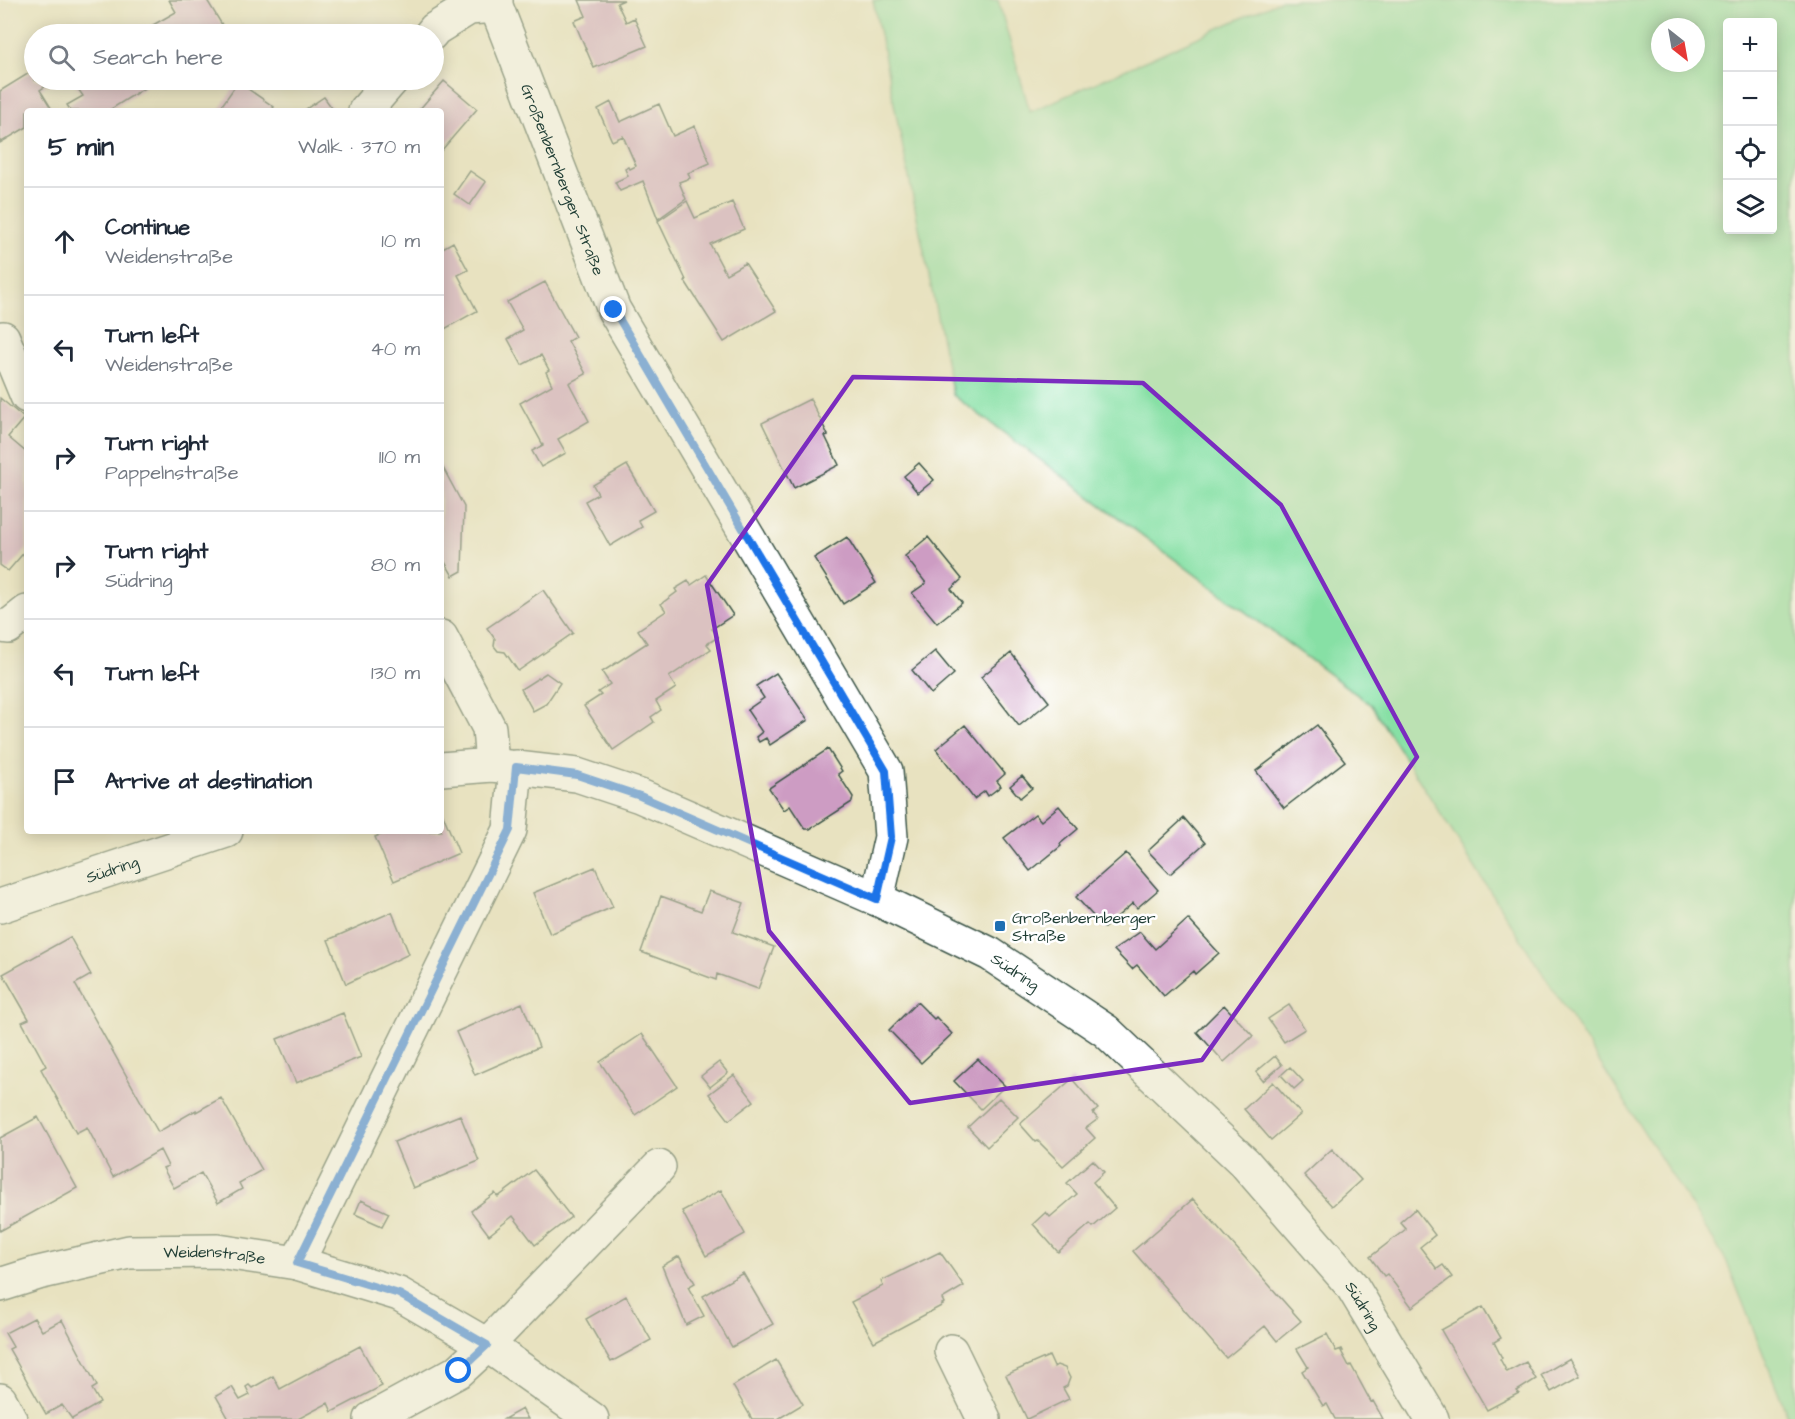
<!DOCTYPE html>
<html lang="en">
<head>
<meta charset="utf-8">
<style>
  body { margin:0; font-family:"Architects Daughter",sans-serif; background:#f6f6f7; color:#1f2937 }
  .controls { position:absolute; right:18px; top:18px; display:grid; overflow:hidden; border-radius:6px; box-shadow:0 3px 15px #0003 }
  .controls button { width:54px; height:54px; display:grid; place-items:center; padding:0; border:0; border-bottom:2px solid #e0e1e3; background:#fff; color:#1f2937; font:30px sans-serif }
  .compass { position:absolute; left:1651px; top:18px; width:54px; height:54px; border-radius:50%; background:#fff; box-shadow:0 3px 15px #0003; rotate:149deg }
  .stop { position:absolute; width:18px; height:18px; margin:-14px; border:4px solid #1a73e8; border-radius:50%; background:#fff }
  .stop.end { background:#1a73e8; border-color:#fff; box-shadow:0 2px 6px #0008 }
  .list { margin:0; padding:0; list-style:none }
  h2 { display:flex; justify-content:space-between; align-items:center; height:78px; margin:0; padding:0 24px; font-size:26px }
  h2 small { font-size:20px; font-weight:400; color:#747a83 }
  .list li { display:grid; grid-template-columns:39px 1fr auto; gap:18px; align-items:center; box-sizing:border-box; height:108px; padding:0 24px; border-top:2px solid #e0e1e3 }
  .list b { display:block; font-size:22px; white-space:nowrap }
  .list p { margin:0; font-size:20px; white-space:nowrap; color:#747a83 }
  .list em { font-size:20px; font-style:normal; color:#747a83 }
  .icon { flex:none; width:33px; height:33px; fill:none; stroke:currentColor; stroke-width:2; stroke-linecap:round; stroke-linejoin:round }
  .map { position:relative; flex:none; width:1795px; height:1419px; overflow:hidden }
  .search { position:absolute; background:#fff; box-shadow:0 3px 15px #0003; left:24px; top:24px; width:420px; height:66px; display:flex; align-items:center; gap:15px; box-sizing:border-box; padding:0 21px; border-radius:33px; color:#747a83; font-size:22px }
  .panel { position:absolute; background:#fff; box-shadow:0 3px 15px #0003; left:24px; top:108px; width:420px; height:726px; border-radius:6px }
  .map>svg:first-child { display:block }
  .green { fill:#87e0a5; stroke:#538e6c; stroke-width:1.5; fill-rule:evenodd }
  .building { fill:#cd9cc3 }
  .lines { fill:none; stroke-linecap:round; stroke-linejoin:round }
  .minor-casing { stroke:#3d5649; stroke-width:36 }
  .minor { stroke:#fff; stroke-width:33 }
  .route { stroke:#1a73e8; stroke-width:8 }
  .marked { fill:none; stroke:#7b2cbf; stroke-width:4.5; stroke-linejoin:round }
  .poi-dot { fill:#1f6fb2; stroke:#fff; stroke-width:2 }
  .labels { text-anchor:middle; stroke-width:5; stroke-linejoin:round; paint-order:stroke }
  .street-label { font-size:16px; fill:#1f3d34; stroke:#fff }
  .poi-label { font-size:16px; fill:#1f3d34; stroke:#fff; text-anchor:start }
</style>
</head>
<body>
<div class="map">
<svg width="1795" height="1419" viewBox="0 0 1795 1419">
  <rect width="100%" height="100%" fill="#fff"/>
  <filter id="ink" filterUnits="userSpaceOnUse"><feTurbulence type="fractalNoise" baseFrequency=".0167" numOctaves="2"/><feDisplacementMap in="SourceGraphic" scale="12" xChannelSelector="R" yChannelSelector="G"/><feConvolveMatrix kernelMatrix="1 2 1 2 8 2 1 2 1" color-interpolation-filters="sRGB"/></filter>
  <filter id="wash" filterUnits="userSpaceOnUse"><feTurbulence type="fractalNoise" baseFrequency=".008" numOctaves="4" result="noise"/><feDisplacementMap in="SourceGraphic" scale="24" xChannelSelector="R" yChannelSelector="G"/><feGaussianBlur stdDeviation="1.35" result="paint"/><feColorMatrix in="noise" values="0 0 0 0 0 0 0 0 0 0 0 0 0 0 0 0 0 1.4 0 .05"/><feComposite in="paint" operator="in"/></filter>
  <g filter="url(#wash)">
    <rect width="100%" height="100%" fill="#e8e2c0"/>
    <path class="green" d="M 873,0 L 998,0 L 1030,112 L 1282,0 L 1795,0 L 1795,1419 L 1789,1419 L 1726,1260 L 1371,705 L 953,395 ZM 1728,22 L 1772,22 L 1772,230 L 1728,230 ZM 1660,27 L 1696,27 L 1696,63 L 1660,63 Z"/>
    <g id="blocks">
      <path class="building" d="M 169,0 L 207,0 L 227,33 L 224,34 L 137,34 L 176,12 Z
        M 579,0 L 624,0 L 617,3 L 626,22 L 634,18 L 647,46 L 594,68 L 574,21 L 586,16 Z
        M 34,70 L 34,80 L 42,80 L 46,86 L 40,90 L 53,111 L 27,111 L 27,127 L 0,143 L 0,91 Z
        M 72,80 L 141,80 L 146,87 L 108,111 L 71,111 L 67,105 L 83,96 Z
        M 444,81 L 477,109 L 441,151 L 441,111 L 418,111 Z
        M 238,82 L 274,107 L 271,111 L 218,111 Z
        M 324,97 L 332,108 L 327,111 L 303,111 Z
        M 611,102 L 620,122 L 659,104 L 673,136 L 695,126 L 710,163 L 688,173 L 690,178 L 679,182 L 686,199 L 658,219 L 643,181 L 620,191 L 615,182 L 628,176 L 625,169 L 628,167 L 630,169 L 636,166 L 623,136 L 612,141 L 598,109 Z
        M 470,171 L 486,182 L 470,205 L 454,194 Z
        M 687,201 L 695,218 L 732,202 L 744,229 L 710,244 L 726,274 L 745,263 L 776,311 L 724,342 L 685,281 L 686,280 L 658,221 Z
        M 453,242 L 468,270 L 458,275 L 477,311 L 441,331 L 441,249 Z
        M 545,282 L 575,337 L 568,341 L 586,374 L 569,383 L 589,421 L 558,439 L 566,453 L 541,467 L 532,451 L 543,445 L 520,403 L 552,385 L 546,372 L 549,370 L 541,355 L 522,365 L 508,339 L 523,330 L 507,302 Z
        M 0,398 L 24,418 L 8,437 L 27,453 L 27,549 L 8,571 L 0,565 Z
        M 810,399 L 828,435 L 825,436 L 839,465 L 794,488 L 762,423 Z
        M 919,463 L 934,480 L 918,493 L 904,476 Z
        M 441,464 L 464,507 L 462,571 L 453,576 L 441,555 Z
        M 627,465 L 654,511 L 638,520 L 642,527 L 610,546 L 585,501 L 598,494 L 593,485 Z
        M 847,537 L 876,583 L 843,604 L 814,558 Z
        M 928,537 L 962,579 L 951,589 L 962,603 L 937,623 L 912,593 L 926,583 L 905,556 Z
        M 706,575 L 733,615 L 712,629 L 718,637 L 707,644 L 711,649 L 669,677 L 676,688 L 656,701 L 661,710 L 651,717 L 654,722 L 613,750 L 584,706 L 601,695 L 598,692 L 610,684 L 602,672 L 647,643 L 638,630 L 666,611 L 661,604 L 677,592 L 675,589 L 688,581 L 691,585 Z
        M 543,590 L 573,633 L 518,671 L 505,652 L 498,651 L 494,646 L 495,639 L 487,628 Z
        M 935,651 L 954,674 L 931,694 L 912,670 Z
        M 1011,653 L 1049,702 L 1019,726 L 981,677 Z
        M 546,673 L 560,683 L 546,704 L 533,711 L 521,689 Z
        M 776,673 L 808,720 L 770,745 L 766,738 L 759,742 L 756,737 L 762,732 L 747,710 L 764,698 L 756,686 Z
        M 965,725 L 1005,774 L 997,781 L 1001,786 L 988,796 L 985,791 L 974,799 L 936,749 Z
        M 1317,725 L 1345,761 L 1284,808 L 1256,771 Z
        M 828,749 L 842,771 L 838,774 L 853,797 L 852,802 L 810,829 L 805,829 L 790,806 L 784,810 L 769,788 Z
        M 1022,776 L 1032,788 L 1020,798 L 1010,786 Z
        M 1059,806 L 1078,829 L 1060,844 L 1061,846 L 1030,871 L 1004,838 L 1035,814 L 1041,821 Z
        M 441,810 L 459,853 L 394,881 L 375,837 L 390,831 L 441,831 Z
        M 1184,818 L 1205,843 L 1170,874 L 1148,851 Z
        M 1126,853 L 1158,890 L 1137,908 L 1133,903 L 1104,928 L 1076,897 Z
        M 595,867 L 613,907 L 550,934 L 533,893 Z
        M 709,891 L 744,903 L 733,932 L 774,947 L 758,989 L 717,974 L 716,980 L 641,952 L 661,896 L 701,911 Z
        M 392,912 L 409,954 L 346,984 L 328,940 Z
        M 1188,919 L 1219,953 L 1195,974 L 1193,971 L 1164,996 L 1137,965 L 1132,969 L 1114,950 L 1140,932 L 1155,949 Z
        M 70,937 L 91,975 L 75,984 L 158,1132 L 196,1110 L 196,1112 L 221,1098 L 262,1170 L 239,1183 L 242,1189 L 218,1203 L 201,1173 L 174,1188 L 163,1168 L 168,1166 L 160,1150 L 113,1177 L 87,1127 L 76,1133 L 41,1069 L 46,1066 L 22,1022 L 29,1019 L 3,974 Z
        M 917,1002 L 934,1019 L 936,1017 L 952,1034 L 921,1063 L 889,1030 Z
        M 522,1003 L 539,1047 L 475,1075 L 456,1032 Z
        M 1224,1005 L 1253,1036 L 1224,1062 L 1197,1032 Z
        M 1289,1005 L 1305,1029 L 1284,1042 L 1268,1019 Z
        M 343,1013 L 361,1057 L 296,1083 L 277,1039 Z
        M 642,1034 L 677,1086 L 635,1115 L 600,1062 Z
        M 1275,1056 L 1282,1065 L 1263,1081 L 1256,1072 Z
        M 978,1059 L 1005,1086 L 981,1109 L 954,1081 Z
        M 719,1062 L 728,1073 L 710,1087 L 701,1076 Z
        M 1290,1067 L 1303,1081 L 1294,1089 L 1281,1075 Z
        M 734,1075 L 754,1101 L 729,1120 L 709,1094 Z
        M 1072,1079 L 1098,1109 L 1093,1113 L 1098,1119 L 1086,1128 L 1095,1138 L 1063,1166 L 1038,1141 L 1036,1142 L 1020,1124 Z
        M 1273,1082 L 1301,1114 L 1271,1140 L 1244,1109 Z
        M 999,1098 L 1018,1117 L 987,1147 L 968,1127 Z
        M 460,1115 L 479,1161 L 413,1188 L 394,1142 Z
        M 38,1117 L 77,1188 L 0,1231 L 0,1138 Z
        M 1332,1149 L 1361,1180 L 1332,1206 L 1304,1175 Z
        M 1093,1160 L 1104,1172 L 1093,1182 L 1115,1208 L 1093,1227 L 1090,1224 L 1058,1252 L 1033,1224 L 1046,1212 L 1050,1217 L 1077,1194 L 1067,1183 Z
        M 534,1170 L 571,1217 L 535,1245 L 513,1216 L 489,1235 L 471,1211 L 495,1193 L 498,1197 Z
        M 721,1190 L 745,1234 L 706,1256 L 682,1211 Z
        M 1193,1199 L 1301,1321 L 1277,1341 L 1265,1326 L 1226,1358 L 1133,1251 Z
        M 361,1200 L 389,1213 L 382,1226 L 355,1214 Z
        M 1415,1209 L 1435,1235 L 1420,1247 L 1437,1269 L 1443,1265 L 1452,1277 L 1412,1307 L 1387,1274 L 1384,1276 L 1370,1257 L 1406,1229 L 1400,1222 Z
        M 940,1252 L 964,1286 L 942,1299 L 944,1303 L 942,1304 L 943,1305 L 874,1342 L 851,1302 L 883,1286 L 881,1281 Z
        M 679,1256 L 695,1283 L 688,1287 L 704,1316 L 686,1325 L 662,1266 Z
        M 743,1273 L 773,1324 L 732,1347 L 703,1296 Z
        M 626,1296 L 651,1340 L 611,1362 L 586,1319 Z
        M 1483,1307 L 1501,1338 L 1494,1342 L 1502,1358 L 1500,1359 L 1507,1372 L 1526,1362 L 1536,1379 L 1517,1391 L 1519,1393 L 1487,1410 L 1441,1330 Z
        M 34,1318 L 42,1331 L 62,1320 L 97,1386 L 92,1389 L 100,1403 L 72,1419 L 62,1405 L 46,1414 L 9,1349 L 13,1347 L 5,1333 Z
        M 1327,1334 L 1336,1351 L 1342,1349 L 1343,1351 L 1341,1351 L 1349,1366 L 1351,1365 L 1371,1402 L 1373,1401 L 1383,1419 L 1335,1419 L 1327,1404 L 1323,1406 L 1302,1371 L 1308,1367 L 1297,1349 Z
        M 360,1346 L 382,1386 L 332,1412 L 328,1403 L 298,1419 L 229,1419 L 216,1396 L 232,1387 L 240,1400 L 250,1395 L 246,1387 L 249,1385 L 252,1388 L 273,1376 L 280,1389 Z
        M 1049,1356 L 1054,1367 L 1057,1365 L 1065,1368 L 1070,1378 L 1067,1386 L 1063,1388 L 1069,1399 L 1027,1419 L 1006,1375 Z
        M 1570,1358 L 1580,1376 L 1551,1392 L 1541,1375 Z
        M 776,1360 L 803,1404 L 778,1419 L 752,1419 L 733,1386 Z
        M 522,1409 L 528,1419 L 504,1419 Z"/>
    </g>
  </g>
  <g filter="url(#ink)">
    <use href="#blocks" fill-opacity="0" stroke="#3d5649" stroke-width="1.5"/>
    <g class="lines">
      <defs>
        <g id="minor">
          <path id="s1" d="M 496,0 L 496,6 L 614,310 L 886,771 L 891,837 L 877,899"/>
          <path d="M 431,34 L 435,29 L 469,8 L 496,6"/>
          <path d="M 365,111 L 392,80"/>
          <path d="M 3,338 L 27,396"/>
          <path d="M 0,626 L 8,627 L 27,612"/>
          <path d="M 441,637 L 489,728 L 492,765"/>
          <path id="s2" d="M 441,769 L 492,765 L 577,775 L 640,796 L 877,899 L 990,954 L 1106,1031 L 1245,1163 L 1352,1286 L 1432,1419"/>
          <path id="s3" d="M 0,906 L 226,831"/>
          <path d="M 297,1263 L 510,830 L 516,767"/>
          <path id="s4" d="M 0,1285 L 38,1273 L 129,1252 L 218,1251 L 297,1263 L 399,1294 L 487,1345 L 592,1419"/>
          <path d="M 951,1351 L 984,1419"/>
          <path d="M 0,1400 L 10,1419"/>
          <path d="M 371,1419 L 459,1371 L 487,1345 L 659,1167"/>
        </g>
      </defs>
      <use href="#minor" class="minor-casing"/>
      <use href="#minor" class="minor"/>
    </g>
  </g>
  <g class="lines" filter="url(#ink)">
    <path class="route" d="M 459,1371 L 487,1345 L 399,1294 L 297,1263 L 510,830 L 516,767 L 577,775 L 640,796 L 877,899 L 891,837 L 886,771 L 614,310"/>
  </g>
  <path d="M0 0H1795V1419H0ZM 853,377 L 1143,383 L 1281,505 L 1417,757 L 1202,1060 L 910,1103 L 769,931 L 707,585 Z" fill="#e8e2c0" fill-opacity=".55" fill-rule="evenodd"/>
  <path class="marked" d="M 853,377 L 1143,383 L 1281,505 L 1417,757 L 1202,1060 L 910,1103 L 769,931 L 707,585 Z"/>
  <rect class="poi-dot" x="994" y="920" width="12" height="12" rx="3"/>
  <g class="labels">
    <g class="street-label">
      <text dy="6" stroke="none"><textPath href="#s1" startOffset="192">Großenbernberger Straße</textPath></text>
      <text dy="6" stroke="none"><textPath href="#s3" startOffset="118">Südring</textPath></text>
      <text dy="6" stroke="none"><textPath href="#s2" startOffset="618">Südring</textPath></text>
      <text dy="6" stroke="none"><textPath href="#s4" startOffset="219">Weidenstraße</textPath></text>
      <text dy="6" stroke="none"><textPath href="#s2" startOffset="1104">Südring</textPath></text>
    </g>
    <g class="poi-label">
      <text x="1012" y="923">Großenbernberger<tspan x="1012" dy="18">Straße</tspan></text>
    </g>
  </g>
</svg>
<div class="controls">
<button>+</button>
<button>−</button>
<button><svg class="icon" aria-label="locate" viewBox="0 0 24 24"><circle cx="12" cy="12" r="6"/><path d="M12 2v4M12 18v4M2 12h4M18 12h4"/></svg></button>
<button><svg class="icon" aria-label="layers" viewBox="0 0 24 24"><path d="M12 4l9 5-9 5-9-5zM3 14l9 5 9-5"/></svg></button>
</div>
<svg class="compass" viewBox="-18 -18 36 36"><path d="M0-13l5 13h-10z" fill="#e53935"/><path d="M0 13l5-13h-10z" fill="#747a83"/></svg>
<div class="stop" style="left:459px;top:1371px"></div>
<div class="stop end" style="left:614px;top:310px"></div>
<div class="search"><svg class="icon" aria-label="search" viewBox="0 0 24 24"><circle cx="10" cy="10" r="6"/><path d="M15 15l6 6"/></svg>Search here</div>
<section class="panel">
<h2>5 min<small>Walk · 370 m</small></h2>
<ul class="list">
<li><svg class="icon" aria-label="ahead" viewBox="0 0 24 24"><path d="M12 20V5M6 11l6-6 6 6"/></svg><div><b>Continue</b><p>Weidenstraße</p></div><em>10 m</em></li>
<li><svg class="icon" aria-label="left" viewBox="0 0 24 24"><path d="M17 20v-9H6M10 6l-5 5 5 5"/></svg><div><b>Turn left</b><p>Weidenstraße</p></div><em>40 m</em></li>
<li><svg class="icon" aria-label="right" viewBox="0 0 24 24"><path d="M7 20v-9h11M14 6l5 5-5 5"/></svg><div><b>Turn right</b><p>Pappelnstraße</p></div><em>110 m</em></li>
<li><svg class="icon" aria-label="right" viewBox="0 0 24 24"><path d="M7 20v-9h11M14 6l5 5-5 5"/></svg><div><b>Turn right</b><p>Südring</p></div><em>80 m</em></li>
<li><svg class="icon" aria-label="left" viewBox="0 0 24 24"><path d="M17 20v-9H6M10 6l-5 5 5 5"/></svg><div><b>Turn left</b></div><em>130 m</em></li>
<li><svg class="icon" aria-label="arrive" viewBox="0 0 24 24"><path d="M6 21V4h12l-3 4 3 4H6"/></svg><div><b>Arrive at destination</b></div></li>
</ul>
</section>
</div>
</body>
</html>
